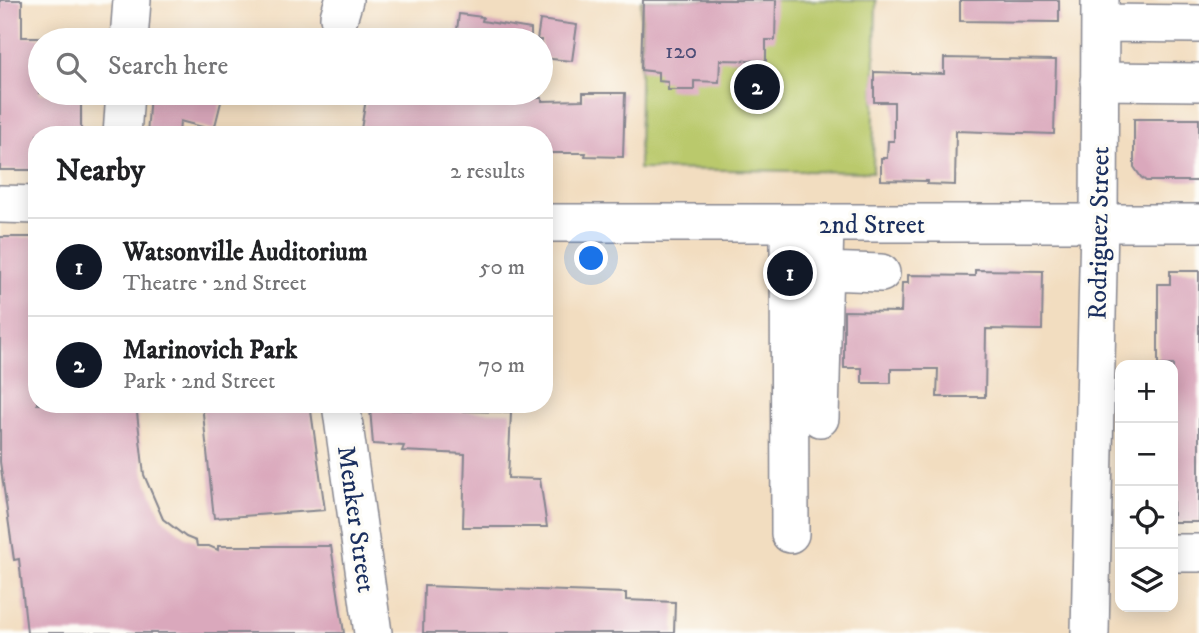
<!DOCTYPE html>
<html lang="en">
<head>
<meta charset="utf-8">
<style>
  body { margin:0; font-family:"IM FELL DW Pica",serif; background:#f6f6f6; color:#202124 }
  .controls { position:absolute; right:21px; bottom:21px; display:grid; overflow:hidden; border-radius:14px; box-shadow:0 4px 18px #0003 }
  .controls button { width:63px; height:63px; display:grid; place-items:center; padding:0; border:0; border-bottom:2px solid #e0e0e0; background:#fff; color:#202124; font:35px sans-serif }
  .you { position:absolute; left:592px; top:259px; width:24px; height:24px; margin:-18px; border:5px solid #fff; border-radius:50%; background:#1a73e8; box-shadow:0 0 0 10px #1a73e833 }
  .badge { display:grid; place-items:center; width:46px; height:46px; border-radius:50%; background:#111827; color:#fff; font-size:23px; font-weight:700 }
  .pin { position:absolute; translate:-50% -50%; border:4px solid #fff; box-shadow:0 2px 7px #0006 }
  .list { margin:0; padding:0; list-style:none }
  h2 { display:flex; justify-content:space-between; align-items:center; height:91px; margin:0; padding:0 28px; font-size:30px }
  h2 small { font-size:23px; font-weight:400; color:#757577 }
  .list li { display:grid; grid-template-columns:46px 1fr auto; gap:21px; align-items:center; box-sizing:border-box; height:98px; padding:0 28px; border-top:2px solid #e0e0e0 }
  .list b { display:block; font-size:26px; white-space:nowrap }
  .list p { margin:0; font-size:23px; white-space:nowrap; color:#757577 }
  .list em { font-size:23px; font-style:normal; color:#757577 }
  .icon { flex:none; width:38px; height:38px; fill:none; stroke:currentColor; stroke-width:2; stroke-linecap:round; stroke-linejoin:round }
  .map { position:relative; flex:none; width:1199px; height:633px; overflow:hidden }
  .search { position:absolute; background:#fff; box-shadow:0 4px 18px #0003; left:28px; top:28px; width:525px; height:77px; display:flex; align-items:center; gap:18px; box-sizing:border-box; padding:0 24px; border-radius:38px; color:#757577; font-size:26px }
  .panel { position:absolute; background:#fff; box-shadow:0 4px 18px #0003; left:28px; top:126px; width:525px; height:287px; border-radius:28px }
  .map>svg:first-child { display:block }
  .green { fill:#bac96c; stroke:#6a7c65; stroke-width:2 }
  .building { fill:#daa8bc }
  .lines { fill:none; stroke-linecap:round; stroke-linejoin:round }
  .minor-casing { stroke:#86868f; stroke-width:40 }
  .minor { stroke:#fff; stroke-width:37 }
  .labels { text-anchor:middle; stroke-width:7; stroke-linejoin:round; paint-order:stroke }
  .number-label { font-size:23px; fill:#4b4d76 }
  .street-label { font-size:26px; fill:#1b2f5e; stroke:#fdfcf7 }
</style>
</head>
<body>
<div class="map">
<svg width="1199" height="633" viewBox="0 0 1199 633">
  <rect width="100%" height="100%" fill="#fdfcf7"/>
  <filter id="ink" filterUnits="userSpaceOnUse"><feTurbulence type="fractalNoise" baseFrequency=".0143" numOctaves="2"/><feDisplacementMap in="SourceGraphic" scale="14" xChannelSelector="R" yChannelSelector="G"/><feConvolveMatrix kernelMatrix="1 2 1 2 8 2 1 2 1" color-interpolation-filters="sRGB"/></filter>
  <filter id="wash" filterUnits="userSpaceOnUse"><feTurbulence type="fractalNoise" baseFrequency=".00686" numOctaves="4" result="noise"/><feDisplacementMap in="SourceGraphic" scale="28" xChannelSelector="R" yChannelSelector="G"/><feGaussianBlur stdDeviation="1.57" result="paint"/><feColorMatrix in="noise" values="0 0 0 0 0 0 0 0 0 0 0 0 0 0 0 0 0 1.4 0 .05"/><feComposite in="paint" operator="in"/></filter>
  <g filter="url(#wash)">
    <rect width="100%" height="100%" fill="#f2ddc0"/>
    <path class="green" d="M 641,0 L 876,0 L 873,172 L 639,169 Z"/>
    <g id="blocks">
      <path class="building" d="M 0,0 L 22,0 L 22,37 L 40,37 L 40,93 L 81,93 L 81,135 L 37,135 L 37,170 L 0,170 Z
        M 643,0 L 776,0 L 775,40 L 766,40 L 766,61 L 720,60 L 719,82 L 694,81 L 694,90 L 668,90 L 668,82 L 658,81 L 658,72 L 641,70 Z
        M 960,0 L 1059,0 L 1059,22 L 960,21 Z
        M 459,14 L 483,17 L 482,21 L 531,29 L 531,40 L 456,38 Z
        M 540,20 L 577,25 L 572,61 L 541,58 L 541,40 L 537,40 Z
        M 944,58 L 1056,60 L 1054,134 L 956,131 L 955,185 L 927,184 L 927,181 L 881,180 L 881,158 L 887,158 L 888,141 L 894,141 L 894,102 L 874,102 L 874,72 L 944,74 Z
        M 150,93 L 201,93 L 222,98 L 214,130 L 180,121 L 179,135 L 147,135 Z
        M 367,93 L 527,93 L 526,98 L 542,98 L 542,101 L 583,100 L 583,93 L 625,93 L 623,157 L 585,156 L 586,153 L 544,153 L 544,135 L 360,135 Z
        M 1134,119 L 1199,119 L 1199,181 L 1146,181 L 1141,177 L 1134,167 Z
        M 0,237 L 37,237 L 37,404 L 136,404 L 144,475 L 163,519 L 186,537 L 196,541 L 197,546 L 209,546 L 218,550 L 218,546 L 331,546 L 344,633 L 27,633 L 19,559 L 14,560 L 0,462 Z
        M 975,270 L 1043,271 L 1042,330 L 986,329 L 985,397 L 937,397 L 938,369 L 891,369 L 891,383 L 862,383 L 862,368 L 844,368 L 844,311 L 901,312 L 902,283 L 908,283 L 908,275 L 975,276 Z
        M 1170,271 L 1199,271 L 1199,522 L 1173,522 L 1173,365 L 1158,365 L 1158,284 L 1170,284 Z
        M 202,404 L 310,404 L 325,510 L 214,518 Z
        M 370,409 L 511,412 L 508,478 L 540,479 L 547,527 L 463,527 L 465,454 L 402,451 L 404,446 L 373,444 Z
        M 424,586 L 626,593 L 626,600 L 675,602 L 674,633 L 423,633 Z"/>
    </g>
  </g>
  <g filter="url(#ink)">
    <use href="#blocks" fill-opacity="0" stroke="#86868f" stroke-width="2"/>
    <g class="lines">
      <defs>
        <path id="minor" d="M 339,17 L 344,0
          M 1100,23 L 1199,24
          M 129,40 L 132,0
          M 1099,81 L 1199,82
          M 122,135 L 125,93
          M 0,204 L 37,205
          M 544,223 L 1199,223
          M 789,224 L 790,534
          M 824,271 L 881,273
          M 341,404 L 373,633
          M 820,418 L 825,224
          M 1173,553 L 1199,553
          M 1090,633 L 1099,224 L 1100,0"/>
      </defs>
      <use href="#minor" class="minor-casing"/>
      <use href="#minor" class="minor"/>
    </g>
  </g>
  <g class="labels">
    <g class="number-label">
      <text x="681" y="58">120</text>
    </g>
    <g class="street-label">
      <text x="872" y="233">2nd Street</text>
      <text transform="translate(1098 233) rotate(-89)" y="9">Rodriguez Street</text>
      <text transform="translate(357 519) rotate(82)" y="9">Menker Street</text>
    </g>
  </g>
</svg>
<div class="controls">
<button>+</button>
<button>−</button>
<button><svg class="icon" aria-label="locate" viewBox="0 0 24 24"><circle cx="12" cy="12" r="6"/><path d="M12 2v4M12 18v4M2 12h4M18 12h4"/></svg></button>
<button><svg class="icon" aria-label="layers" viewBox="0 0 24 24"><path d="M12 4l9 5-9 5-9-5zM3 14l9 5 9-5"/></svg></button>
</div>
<div class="you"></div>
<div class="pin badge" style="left:790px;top:273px">1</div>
<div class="pin badge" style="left:757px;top:87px">2</div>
<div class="search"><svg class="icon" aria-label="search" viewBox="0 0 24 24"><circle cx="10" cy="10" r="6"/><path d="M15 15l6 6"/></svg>Search here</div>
<section class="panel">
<h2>Nearby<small>2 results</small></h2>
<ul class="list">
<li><span class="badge">1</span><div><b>Watsonville Auditorium</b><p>Theatre · 2nd Street</p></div><em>50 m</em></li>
<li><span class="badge">2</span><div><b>Marinovich Park</b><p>Park · 2nd Street</p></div><em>70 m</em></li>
</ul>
</section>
</div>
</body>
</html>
